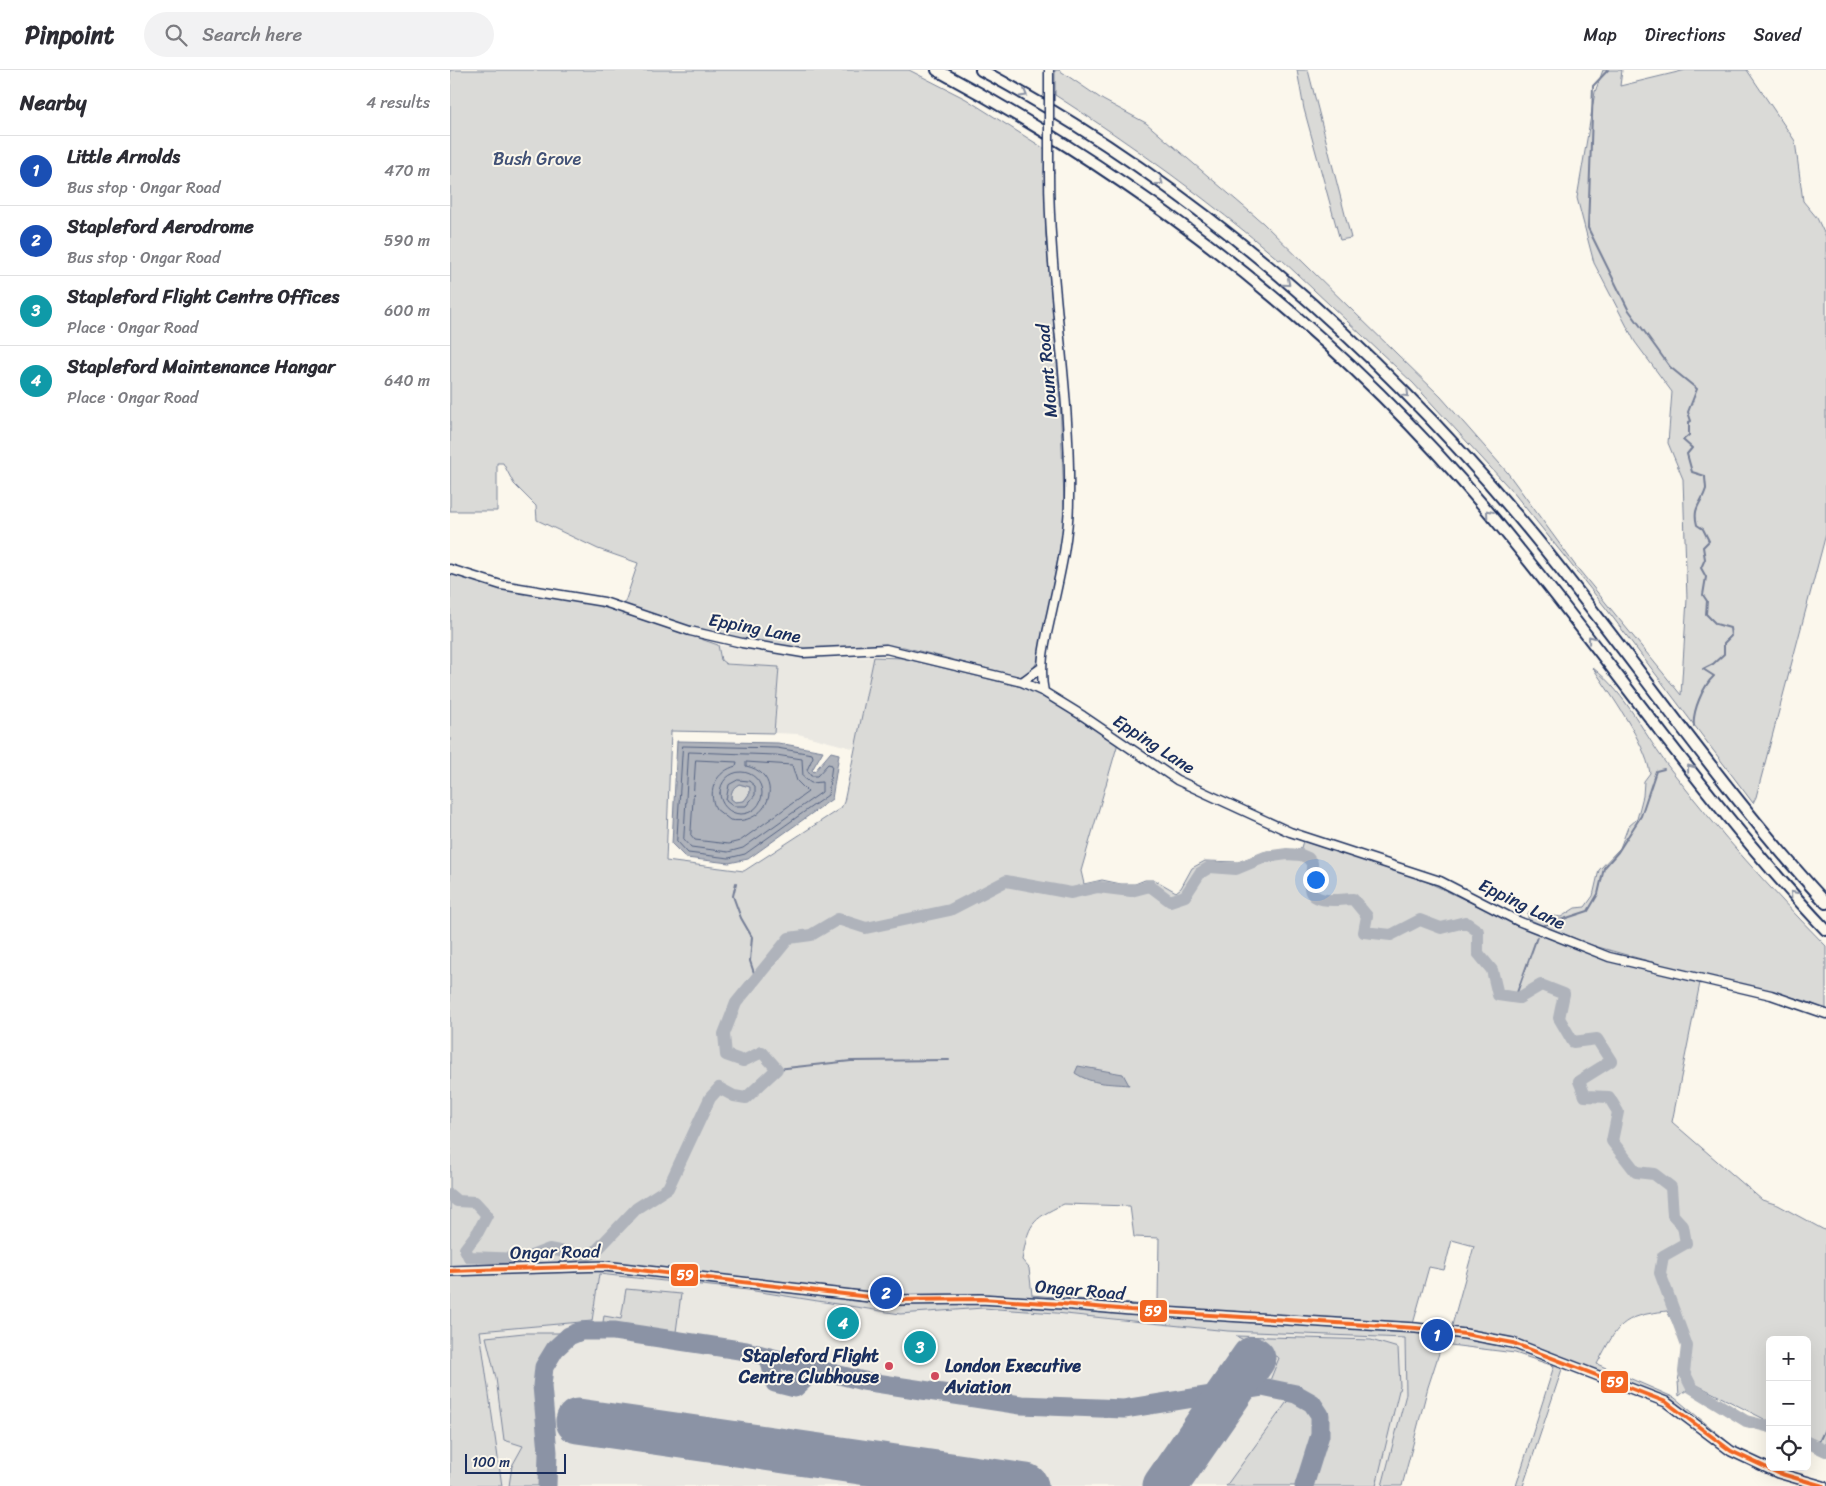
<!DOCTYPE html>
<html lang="en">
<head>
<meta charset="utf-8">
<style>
  body { margin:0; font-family:Sriracha,sans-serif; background:#f2f2f3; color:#2b2b33 }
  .controls { position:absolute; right:15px; bottom:15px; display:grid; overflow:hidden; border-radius:8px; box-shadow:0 5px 20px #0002 }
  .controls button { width:45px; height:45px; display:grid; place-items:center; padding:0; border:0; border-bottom:1px solid #e1e1e2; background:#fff; color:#2b2b33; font:25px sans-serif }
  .scale { position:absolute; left:15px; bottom:12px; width:101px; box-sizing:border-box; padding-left:5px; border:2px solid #1b2f5e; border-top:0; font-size:14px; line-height:18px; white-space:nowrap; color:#1b2f5e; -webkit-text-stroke:4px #fbf7ec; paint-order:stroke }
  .you { position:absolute; left:865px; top:809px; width:18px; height:18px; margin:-12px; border:4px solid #fff; border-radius:50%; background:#1a73e8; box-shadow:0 0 0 8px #1a73e833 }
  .badge { display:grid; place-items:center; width:32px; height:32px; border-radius:50%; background:#b45309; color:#fff; font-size:16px; font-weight:700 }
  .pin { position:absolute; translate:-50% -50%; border:2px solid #fff; box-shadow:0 1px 5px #0006 }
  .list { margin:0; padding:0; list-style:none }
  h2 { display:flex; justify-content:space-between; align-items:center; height:65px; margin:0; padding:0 20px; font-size:21px }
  h2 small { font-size:16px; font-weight:400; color:#7c7c81 }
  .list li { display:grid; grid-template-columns:32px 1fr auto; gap:15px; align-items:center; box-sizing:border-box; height:70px; padding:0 20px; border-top:1px solid #e1e1e2 }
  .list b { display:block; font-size:19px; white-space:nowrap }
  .list p { margin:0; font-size:16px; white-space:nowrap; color:#7c7c81 }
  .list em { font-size:16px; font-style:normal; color:#7c7c81 }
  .icon { flex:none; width:28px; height:28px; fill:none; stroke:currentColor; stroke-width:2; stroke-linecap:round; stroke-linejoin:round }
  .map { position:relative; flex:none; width:1376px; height:1416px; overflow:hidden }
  header { display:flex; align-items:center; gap:30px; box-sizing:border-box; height:70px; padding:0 25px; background:#fff; border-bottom:1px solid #e1e1e2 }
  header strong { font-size:24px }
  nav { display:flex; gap:28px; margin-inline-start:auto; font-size:18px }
  .search { width:350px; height:45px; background:#f2f2f3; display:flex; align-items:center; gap:12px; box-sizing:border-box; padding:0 18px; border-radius:28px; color:#7c7c81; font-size:19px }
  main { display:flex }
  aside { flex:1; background:#fff }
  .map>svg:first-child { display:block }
  .built { fill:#eae8e2 }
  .green { fill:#dadad7; stroke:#7a849a; fill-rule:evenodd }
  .water { fill:#afb3bb; stroke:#747e96; fill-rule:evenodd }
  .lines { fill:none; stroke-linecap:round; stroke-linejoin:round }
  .shore { stroke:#566483; stroke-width:1 }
  .stream { stroke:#747e96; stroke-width:2 }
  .river { stroke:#afb3bb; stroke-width:12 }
  .taxiway { stroke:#8b93a5; stroke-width:19 }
  .runway { stroke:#8b93a5; stroke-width:45 }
  .secondary-casing { stroke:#1b2f5e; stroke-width:11 }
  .primary-casing { stroke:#1b2f5e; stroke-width:12 }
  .highway-casing { stroke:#1b2f5e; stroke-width:14 }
  .secondary { stroke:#fbf7ec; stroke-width:8 }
  .primary { stroke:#fbf7ec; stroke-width:9 }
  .highway { stroke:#fbf7ec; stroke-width:10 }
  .secondary-bridge-casing { stroke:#1b2f5e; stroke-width:11; stroke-linecap:butt }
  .secondary-bridge { stroke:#fbf7ec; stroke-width:8 }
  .bus-1-casing { stroke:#fbf7ec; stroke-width:8 }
  .bus-1 { stroke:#f26522; stroke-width:4 }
  .oneway { stroke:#8b93a5 }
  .poi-dot { fill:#d1495b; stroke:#fbf7ec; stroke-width:2 }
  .labels { text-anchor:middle; stroke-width:4; stroke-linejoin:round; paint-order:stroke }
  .park-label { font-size:18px; fill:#415176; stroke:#fbf7ec }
  .street-label { font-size:18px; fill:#1b2f5e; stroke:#fbf7ec }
  .poi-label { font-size:18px; font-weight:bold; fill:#1b2f5e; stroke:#fbf7ec; text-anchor:end }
  .line-badge { stroke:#fbf7ec; stroke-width:2 }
  .badge-label { font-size:14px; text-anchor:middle; font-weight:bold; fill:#fff }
</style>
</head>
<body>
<header>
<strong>Pinpoint</strong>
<div class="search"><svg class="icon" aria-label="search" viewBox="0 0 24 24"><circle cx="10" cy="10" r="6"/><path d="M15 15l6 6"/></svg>Search here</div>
<nav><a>Map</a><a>Directions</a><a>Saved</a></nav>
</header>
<main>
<aside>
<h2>Nearby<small>4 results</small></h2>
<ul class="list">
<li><span class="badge" style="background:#1a4fb4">1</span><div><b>Little Arnolds</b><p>Bus stop · Ongar Road</p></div><em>470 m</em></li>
<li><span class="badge" style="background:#1a4fb4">2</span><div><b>Stapleford Aerodrome</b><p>Bus stop · Ongar Road</p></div><em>590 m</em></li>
<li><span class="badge" style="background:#0f9aa8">3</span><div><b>Stapleford Flight Centre Offices</b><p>Place · Ongar Road</p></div><em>600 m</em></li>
<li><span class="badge" style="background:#0f9aa8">4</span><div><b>Stapleford Maintenance Hangar</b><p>Place · Ongar Road</p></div><em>640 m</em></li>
</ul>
</aside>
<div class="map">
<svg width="1376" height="1416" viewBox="0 0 1376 1416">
  <rect width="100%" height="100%" fill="#fbf7ec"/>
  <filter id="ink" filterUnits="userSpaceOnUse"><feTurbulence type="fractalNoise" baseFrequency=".02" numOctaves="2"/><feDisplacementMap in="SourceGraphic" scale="10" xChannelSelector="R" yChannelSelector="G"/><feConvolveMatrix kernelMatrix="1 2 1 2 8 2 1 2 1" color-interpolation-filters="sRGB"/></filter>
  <g filter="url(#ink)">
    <path class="built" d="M 268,575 L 370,588 L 424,587 L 406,679 L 348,664 L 324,663 L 328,597 L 273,593 Z
      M 149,1204 L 298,1220 L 450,1244 L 533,1238 L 606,1243 L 778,1261 L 955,1268 L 956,1324 L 932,1416 L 52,1416 L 30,1261 L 142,1251 Z"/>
    <path class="green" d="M 0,0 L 459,0 L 516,29 L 595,79 L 596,165 L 610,328 L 615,456 L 587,592 L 581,602 L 569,607 L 454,577 C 420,575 385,584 351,580 C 291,575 230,558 174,535 L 188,493 L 148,479 L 87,450 L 86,436 L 64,414 L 53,393 L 47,393 L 47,441 L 0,441 Z
      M 605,0 L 609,0 L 653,30 L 696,53 L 813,153 L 991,327 L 1057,402 L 1125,495 L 1231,625 L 1237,529 L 1233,409 L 1218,373 L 1222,322 L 1185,272 L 1144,193 L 1127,128 L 1145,22 L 1153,0 L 1172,0 L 1170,16 L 1236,0 L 1297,0 L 1345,71 L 1353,131 L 1367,148 L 1376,167 L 1376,464 L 1306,727 L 1303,733 L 1155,537 L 1063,422 L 963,313 L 831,189 L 829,190 C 759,130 683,75 605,25 Z
      M 847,0 L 858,0 L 901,168 L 890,170 L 854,39 Z
      M 0,502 L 29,513 L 55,519 L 153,535 L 268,575 L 271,590 L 276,594 L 329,597 L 324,663 L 221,661 L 216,791 L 294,801 L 391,738 L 394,732 L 424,587 L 453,588 L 580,619 L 668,673 L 631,801 L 634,814 L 652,810 L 671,814 L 685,814 L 695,810 L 705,810 L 726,822 L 731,818 L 742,798 L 755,791 L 788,792 L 817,781 L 850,781 L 853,771 L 971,809 L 1073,857 L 1151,887 L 1250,913 L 1222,1052 L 1312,1130 L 1328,1135 L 1376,1161 L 1376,1377 L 1357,1368 L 1357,1270 L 1320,1270 L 1320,1352 L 1245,1314 L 1229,1326 L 1228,1311 L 1235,1276 L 1217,1241 C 1170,1246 1168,1255 1147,1294 L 1225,1328 L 1283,1376 L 1330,1400 L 1376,1412 L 1376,1416 L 1328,1407 L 1214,1335 L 1113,1296 L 1073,1416 L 1066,1416 L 1104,1296 L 1065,1283 L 992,1274 L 978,1317 L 952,1416 L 932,1416 L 956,1324 L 955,1268 L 778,1261 L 606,1243 L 533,1238 L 450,1244 L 298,1220 L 149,1204 L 142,1251 L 30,1261 L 52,1416 L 0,1416 ZM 614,1134 L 680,1136 L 684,1167 L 709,1168 L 708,1232 L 695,1235 L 582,1225 L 579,1198 L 572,1190 C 579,1154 580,1150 614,1134 ZM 1002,1170 L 1024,1176 L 1001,1259 L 963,1254 L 979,1197 L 994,1200 Z
      M 1143,598 C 1177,624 1195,667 1221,700 C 1269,762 1321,820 1376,876 L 1376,940 L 1356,931 L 1216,896 L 1141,875 L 1078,849 L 1078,843 L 1111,847 L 1125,838 L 1135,837 L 1143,826 L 1149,800 L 1170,778 L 1178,757 L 1187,749 L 1193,726 L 1194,711 L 1200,703 C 1195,672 1161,625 1143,598 Z
      M 289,714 L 300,717 L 300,723 L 294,731 L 285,732 L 281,729 C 281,722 282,718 289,714 Z
      M 176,1219 L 231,1224 L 226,1262 L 153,1252 L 154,1246 L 171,1249 Z
      M 74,1263 L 114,1263 C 109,1268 101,1273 97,1278 C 74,1311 96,1377 92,1416 L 59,1416 L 62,1396 L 73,1376 L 54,1370 L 46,1308 L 36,1267 Z
      M 786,1266 L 921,1270 L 948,1278 L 950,1316 L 926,1416 L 863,1416 C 876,1361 899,1320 819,1313 L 829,1288 Z
      M 839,1329 C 859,1334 866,1344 866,1365 L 850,1416 L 776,1416 Z"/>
    <path class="water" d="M 227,671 L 328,673 L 373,681 L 362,700 L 364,702 L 381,682 L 389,684 L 382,729 L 298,789 L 279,793 L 236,788 L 222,774 ZM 289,714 L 300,717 L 300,723 L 294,731 L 285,732 L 281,729 C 281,722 282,718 289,714 Z
      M 628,996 L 673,1004 L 679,1015 C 659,1013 643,1015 625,1003 Z"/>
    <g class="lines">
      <path class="shore" d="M 233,676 L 327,678 L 362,684 L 363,687 L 357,700 L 361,706 L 367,706 L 378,694 L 382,695 L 378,725 L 295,784 L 279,788 L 238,783 L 227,771 Z
        M 239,682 L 326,685 L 352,689 L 353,707 L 361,713 L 372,712 L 372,722 L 293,778 L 278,782 L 241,777 L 234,769 Z
        M 246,690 L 287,692 L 286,696 C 267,701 256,720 266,739 L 280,750 C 319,757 337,705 296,696 L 296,692 L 342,695 L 347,711 L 358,722 L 290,771 L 278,774 L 245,770 L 241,765 Z
        M270 723a21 21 0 1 1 42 0a21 21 0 1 1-42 0Z
        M 288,710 L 299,711 L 305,716 L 305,725 L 296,736 L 284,736 L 276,730 L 279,715 Z"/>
      <path class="stream" d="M 1158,0 L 1143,16 L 1138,158 L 1178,239 L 1220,297 L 1247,319 L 1238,342 L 1241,351 L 1239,352 L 1239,365 L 1233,370 L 1242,378 L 1237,384 L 1242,402 L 1255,406 C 1255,410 1256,416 1256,419 C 1252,433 1242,437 1247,455 L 1253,459 L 1259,471 L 1253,477 L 1255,489 L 1251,498 L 1256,507 L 1253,525 L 1257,531 L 1256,544 L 1266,554 L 1280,558 L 1281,566 L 1274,573 L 1274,584 L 1263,594 L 1253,599 L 1264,606 C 1253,616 1242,642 1244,656
        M 286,813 L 283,826 L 291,848 L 302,867 L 300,891 L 306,909
        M 1092,856 L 1138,841 L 1148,824 L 1154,798 L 1168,782 L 1191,746 L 1206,701 L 1214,699
        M 1065,928 L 1087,867
        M 327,999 L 401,991 L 499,990
        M 1367,1376 L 1376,1357"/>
      <path class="river" d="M 0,1125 L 7,1131 L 25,1132 L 37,1145 L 28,1162 L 15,1179 L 19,1187 L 73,1189 L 99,1179 L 135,1186 L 145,1182 L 187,1138 L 218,1118 L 260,1028 L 269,1018 L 284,1026 L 296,1028 L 327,999 L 312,982 L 293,991 L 276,985 L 274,964 L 286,933 L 339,868 L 361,865 L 388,849 L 416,858 L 500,840 L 556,811 L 621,823 L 648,817 L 681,821 L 700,816 L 720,831 L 735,826 L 750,803 L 760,797 L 786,799 L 815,787 L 837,784 L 851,785 L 858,788 L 862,793 C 863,801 859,810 860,818 C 862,835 891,829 903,829 L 917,846 L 914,862 L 941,865 L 970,850 L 991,858 L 1015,852 L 1028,861 L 1028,883 L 1042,900 L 1048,925 L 1069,928 L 1091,915 L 1114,924 L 1109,948 L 1123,972 L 1147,969 L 1161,991 L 1129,1011 L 1135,1026 L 1159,1027 L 1168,1042 L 1162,1071 L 1186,1102 L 1204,1104 L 1221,1117 L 1223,1145 L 1233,1156 L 1236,1173 L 1213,1186 L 1210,1203 L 1237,1276 L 1234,1302 L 1242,1318 L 1296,1351 L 1320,1357
        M 1357,1372 L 1376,1381"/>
      <path class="taxiway" d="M 319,1287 L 325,1313 L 345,1318 L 366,1299
        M 749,1328 L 760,1327 L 764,1331 L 766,1343
        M 97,1416 L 98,1382 L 92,1316 L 94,1297 L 105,1279 L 119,1266 L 131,1261 L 164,1261 L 296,1281 L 413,1311 L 571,1335 L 674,1339 L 812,1317 L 846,1324 L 862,1333 L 870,1345 L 870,1365 L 854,1416"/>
      <path class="runway" d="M 128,1351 L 576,1416
        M 715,1416 L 803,1289"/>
      <defs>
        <path id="secondary" d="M 0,499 L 51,515 L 154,532 L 240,561 L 292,573 L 353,583 L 436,579 L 572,612 L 594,622 L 633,646 L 727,710 L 840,762 L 990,811 L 1068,851 L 1159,887 L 1321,925 L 1376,944
          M 572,612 L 591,598
          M 594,622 C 588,592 597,565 603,536 C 611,500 619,465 619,428 C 621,319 599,212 599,103"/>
        <path id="primary" d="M 0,1201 L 155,1196 L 445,1230 L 531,1229 L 612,1234 L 680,1240 L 966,1258 L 1015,1264 L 1063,1273 L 1216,1332 L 1281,1381 L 1328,1403 L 1373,1416"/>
        <path id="highway" d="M 487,0 C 696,112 884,259 1037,440 C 1153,578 1252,729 1376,860
          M 531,0 C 744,114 931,280 1084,466 C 1183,587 1270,718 1376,833"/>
      </defs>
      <use href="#secondary" class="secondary-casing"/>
      <use href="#primary" class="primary-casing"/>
      <use href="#highway" class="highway-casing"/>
      <use href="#secondary" class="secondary"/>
      <use href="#primary" class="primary"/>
      <use href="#highway" class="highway"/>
      <defs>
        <path id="secondary-bridge" d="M 599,0 L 599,103"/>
      </defs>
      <use href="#secondary-bridge" class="secondary-bridge-casing"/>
      <use href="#secondary-bridge" class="secondary-bridge"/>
      <defs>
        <path id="bus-1" d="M 0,1201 L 155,1196 L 445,1230 L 531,1229 L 612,1234 L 680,1240 L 966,1258 L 1015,1264 L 1063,1273 L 1216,1332 L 1281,1381 L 1328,1403 L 1373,1416"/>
      </defs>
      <use href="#bus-1" class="bus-1-casing"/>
      <use href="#bus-1" class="bus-1"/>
    </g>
    <defs><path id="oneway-chevron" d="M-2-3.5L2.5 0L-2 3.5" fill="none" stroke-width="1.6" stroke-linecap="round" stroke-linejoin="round" transform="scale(1.25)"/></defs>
    <g class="oneway">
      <use href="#oneway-chevron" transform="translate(574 24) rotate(30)"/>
      <use href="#oneway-chevron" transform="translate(710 112) rotate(36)"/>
      <use href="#oneway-chevron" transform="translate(837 213) rotate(41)"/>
      <use href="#oneway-chevron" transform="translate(956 324) rotate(45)"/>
      <use href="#oneway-chevron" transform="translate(1039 443) rotate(-130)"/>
      <use href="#oneway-chevron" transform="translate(1141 569) rotate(-128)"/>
      <use href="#oneway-chevron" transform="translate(1240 698) rotate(-128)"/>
      <use href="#oneway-chevron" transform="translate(1343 824) rotate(-132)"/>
    </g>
  </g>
  <g class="poi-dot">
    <circle cx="439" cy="1296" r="5"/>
    <circle cx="485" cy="1306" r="5"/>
  </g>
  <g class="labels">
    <g class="park-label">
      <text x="87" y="95">Bush Grove</text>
    </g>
    <g class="street-label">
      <text transform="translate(597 301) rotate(-95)" y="6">Mount Road</text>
      <text transform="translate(305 558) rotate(11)" y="6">Epping Lane</text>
      <text transform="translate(704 674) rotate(33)" y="6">Epping Lane</text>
      <text transform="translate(1072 834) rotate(26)" y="6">Epping Lane</text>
      <text transform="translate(105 1182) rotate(-1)" y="6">Ongar Road</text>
      <text transform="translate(630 1220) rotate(5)" y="6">Ongar Road</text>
    </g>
    <g class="poi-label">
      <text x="429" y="1292">Stapleford Flight<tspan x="429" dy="21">Centre Clubhouse</tspan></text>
      <text x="495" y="1302" text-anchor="start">London Executive<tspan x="495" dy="21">Aviation</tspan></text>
    </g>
  </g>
  <g class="line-badge">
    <rect x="220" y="1193" width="29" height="24" rx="5" fill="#f26522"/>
    <rect x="689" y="1229" width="29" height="24" rx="5" fill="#f26522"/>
    <rect x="1150" y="1300" width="29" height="24" rx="5" fill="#f26522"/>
  </g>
  <g class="badge-label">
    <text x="235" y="1210">59</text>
    <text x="703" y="1246">59</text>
    <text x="1165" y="1317">59</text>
  </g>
</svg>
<div class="controls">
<button>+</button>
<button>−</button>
<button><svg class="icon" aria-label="locate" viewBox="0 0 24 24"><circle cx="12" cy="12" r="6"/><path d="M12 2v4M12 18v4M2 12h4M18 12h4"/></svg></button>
</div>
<div class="scale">100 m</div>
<div class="you"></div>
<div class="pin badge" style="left:987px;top:1265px;background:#1a4fb4">1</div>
<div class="pin badge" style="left:436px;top:1223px;background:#1a4fb4">2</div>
<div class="pin badge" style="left:470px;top:1277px;background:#0f9aa8">3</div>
<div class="pin badge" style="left:393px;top:1253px;background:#0f9aa8">4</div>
</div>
</main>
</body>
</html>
